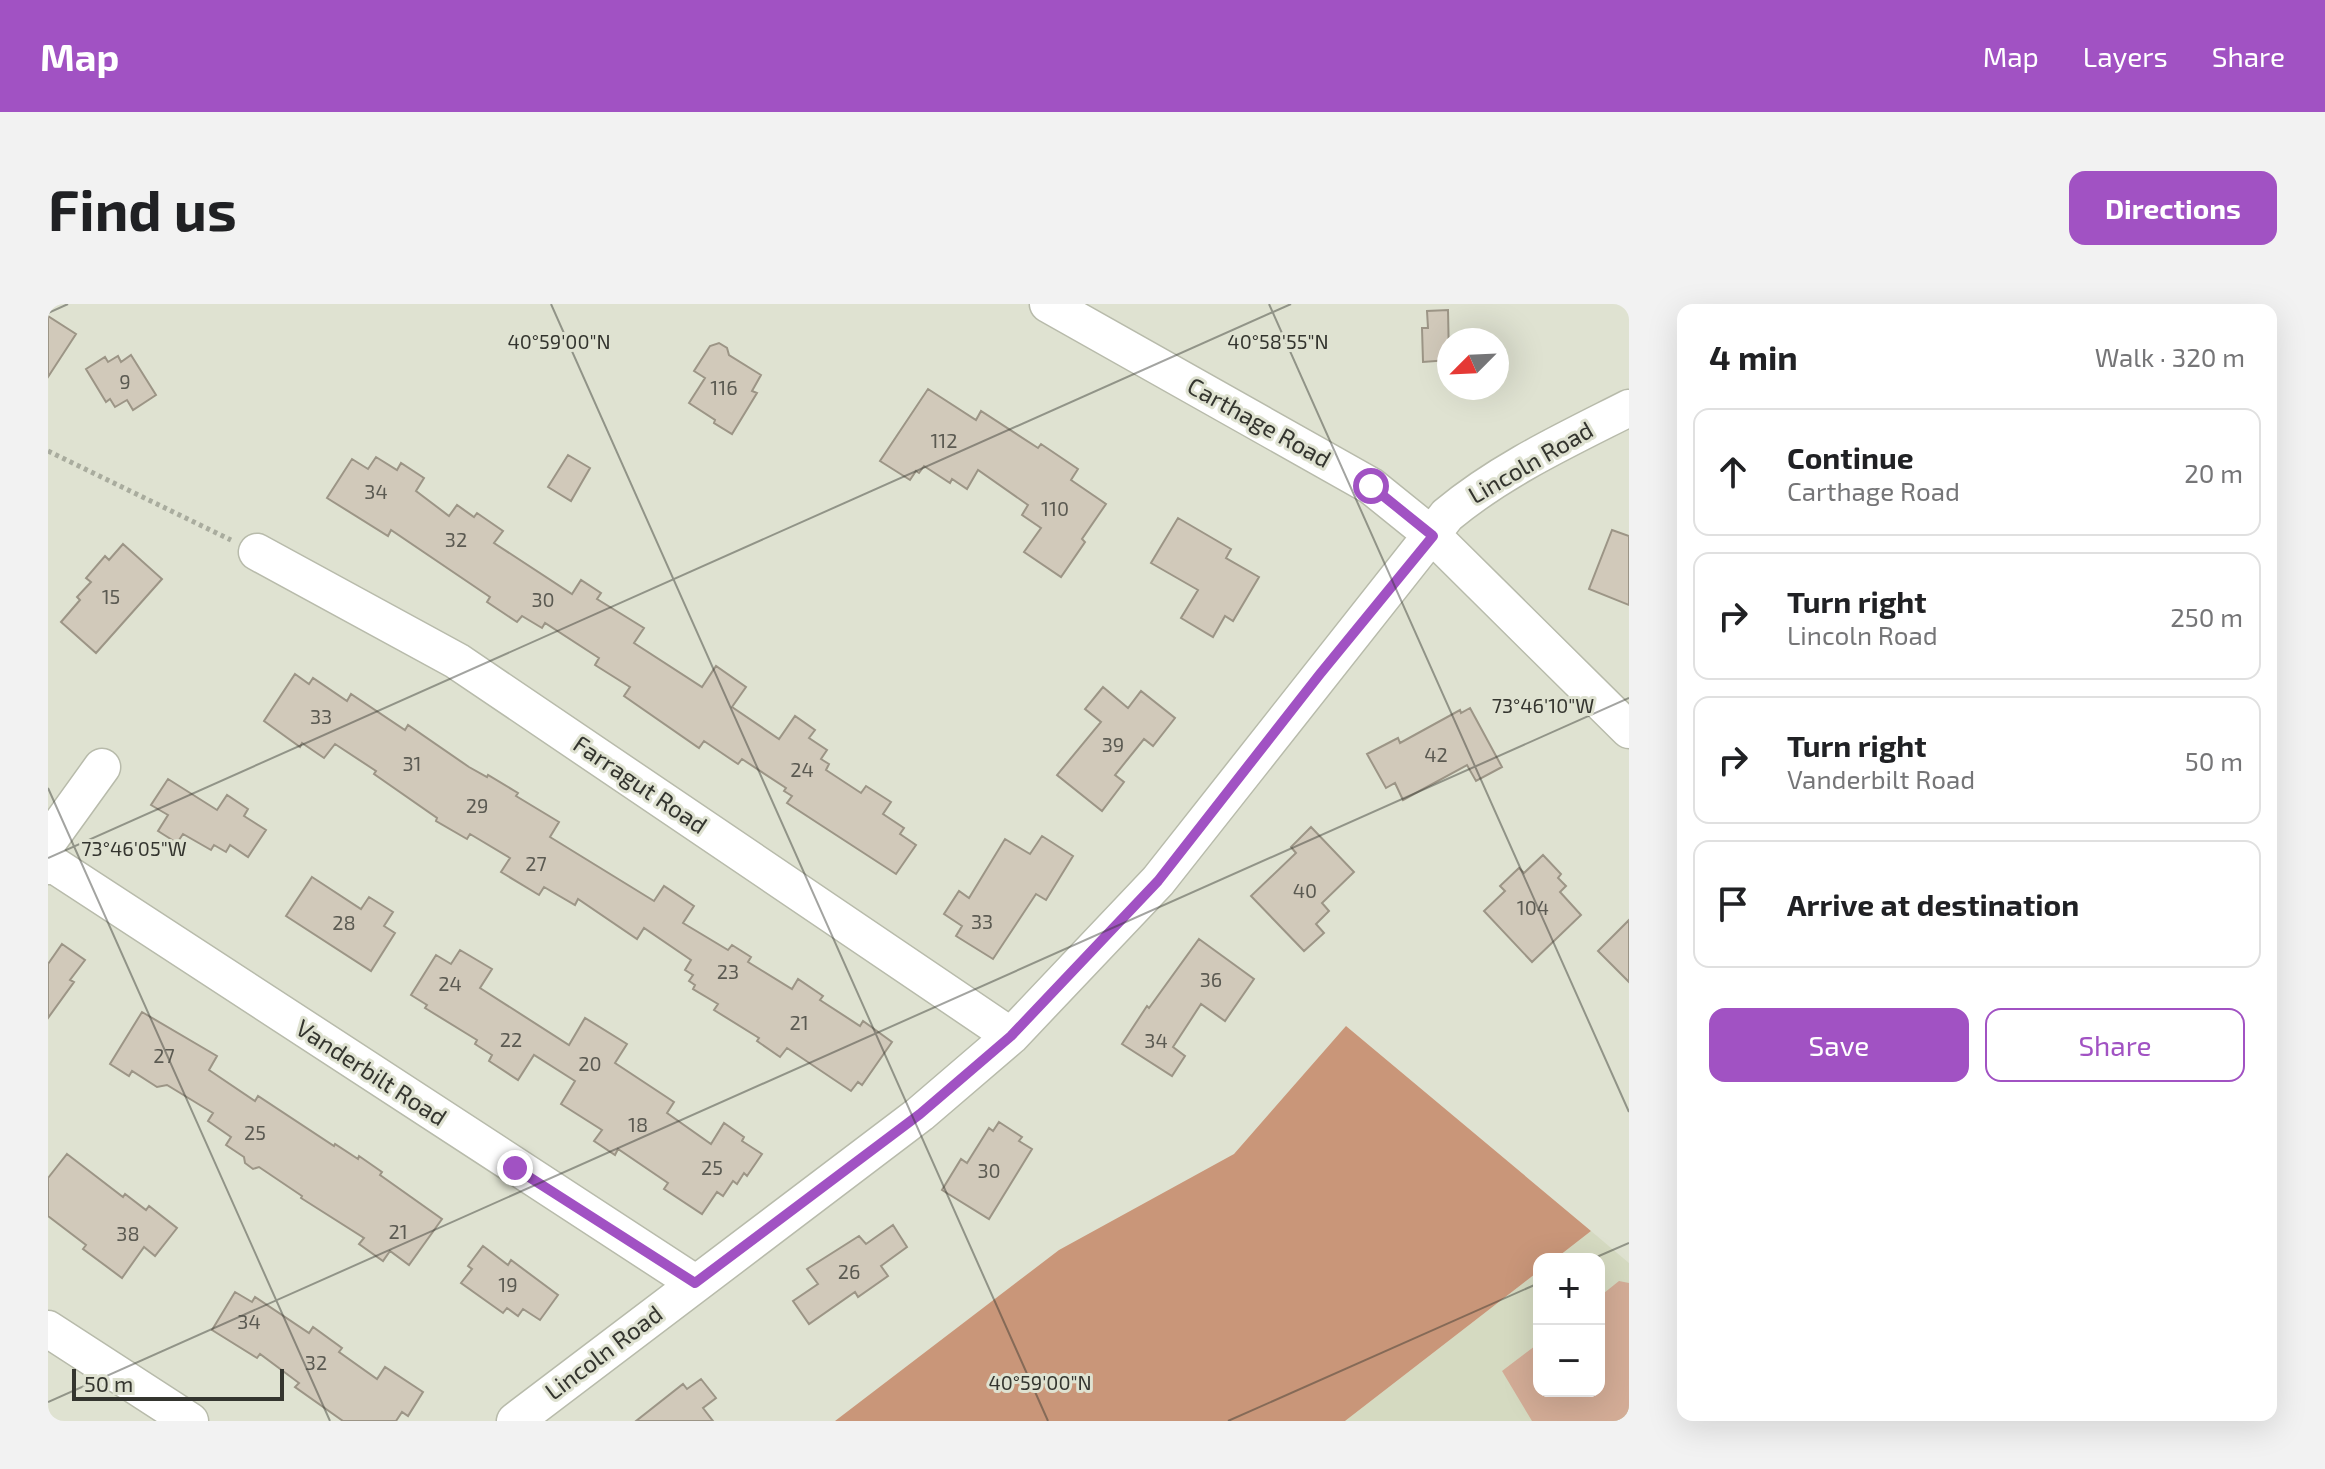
<!DOCTYPE html>
<html lang="en">
<head>
<meta charset="utf-8">
<style>
  body { margin:0; font-family:"Exo 2",sans-serif; background:#f2f2f2; color:#202124 }
  .controls { position:absolute; right:24px; bottom:24px; display:grid; overflow:hidden; border-radius:16px; box-shadow:0 8px 32px #0002 }
  .controls button { width:72px; height:72px; display:grid; place-items:center; padding:0; border:0; border-bottom:2px solid #e0e0e0; background:#fff; color:#202124; font:40px sans-serif }
  .compass { position:absolute; left:1389px; top:24px; width:72px; height:72px; border-radius:50%; background:#fff; box-shadow:0 8px 32px #0002; rotate:246deg }
  .scale { position:absolute; left:24px; bottom:20px; width:212px; box-sizing:border-box; padding-left:8px; border:4px solid #34352f; border-top:0; font-size:22px; line-height:28px; white-space:nowrap; color:#34352f; -webkit-text-stroke:6px #dfe2d1; paint-order:stroke }
  .stop { position:absolute; width:24px; height:24px; margin:-18px; border:6px solid #a152c3; border-radius:50%; background:#fff }
  .stop.end { background:#a152c3; border-color:#fff; box-shadow:0 2px 8px #0008 }
  .list { margin:0; padding:0; list-style:none }
  h2 { display:flex; justify-content:space-between; align-items:center; height:104px; margin:0; padding:0 32px; font-size:34px }
  h2 small { font-size:26px; font-weight:400; color:#757577 }
  .list li { display:grid; grid-template-columns:52px 1fr auto; gap:24px; align-items:center; box-sizing:border-box; height:128px; margin:0 16px 16px; padding:0 16px; border:2px solid #e0e0e0; border-radius:16px }
  .list b { display:block; font-size:30px; white-space:nowrap }
  .list p { margin:0; font-size:26px; white-space:nowrap; color:#757577 }
  .list em { font-size:26px; font-style:normal; color:#757577 }
  .actions { display:flex; gap:16px; padding:24px 32px }
  .actions a { flex:1; padding:18px 0; border:2px solid #a152c3; border-radius:16px; text-align:center; font-size:28px; color:#a152c3 }
  .actions .main { background:#a152c3; color:#fff }
  .icon { flex:none; width:44px; height:44px; fill:none; stroke:currentColor; stroke-width:2; stroke-linecap:round; stroke-linejoin:round }
  .map { position:relative; flex:none; width:1581px; height:1117px; overflow:hidden; border-radius:16px }
  header { display:flex; align-items:center; gap:48px; box-sizing:border-box; height:112px; padding:0 40px; background:#a152c3; color:#fff }
  header strong { font-size:38px }
  nav { display:flex; gap:44px; margin-inline-start:auto; font-size:28px }
  .intro { display:flex; align-items:center; justify-content:space-between; box-sizing:border-box; height:192px; padding:0 48px }
  h1 { margin:0; font-size:56px }
  .button { padding:20px 36px; border-radius:16px; background:#a152c3; color:#fff; font-size:28px; font-weight:700 }
  main { display:flex; gap:48px; padding:0 48px }
  aside { flex:1; background:#fff; border-radius:16px; box-shadow:0 8px 32px #0002 }
  .map>svg:first-child { display:block }
  .built { fill:#d5dac1 }
  .green { fill:#d3ac96 }
  .forest { fill:#c99679 }
  .building { fill:#d1c9ba; stroke:#9c9586; stroke-width:2 }
  .lines { fill:none; stroke-linecap:round; stroke-linejoin:round }
  .minor-casing { stroke:#b8bbab; stroke-width:39 }
  .path { stroke:#a9ac9e; stroke-width:5; stroke-dasharray:4 4; stroke-linecap:butt }
  .minor { stroke:#fff; stroke-width:36 }
  .route { stroke:#a152c3; stroke-width:10 }
  .ticks { fill:none; stroke:#34352f; stroke-width:2; stroke-opacity:0.45 }
  .labels { text-anchor:middle; stroke-width:6; stroke-linejoin:round; paint-order:stroke }
  .number-label { font-size:20px; fill:#5b5a52 }
  .street-label { font-size:24px; fill:#34352f; stroke:#dfe2d1 }
  .ticks-label { font-size:20px; text-anchor:middle; fill:#34352f; stroke:#dfe2d1; stroke-width:6; stroke-linejoin:round; paint-order:stroke }
</style>
</head>
<body>
<header>
<strong>Map</strong>
<nav><a>Map</a><a>Layers</a><a>Share</a></nav>
</header>
<div class="intro"><h1>Find us</h1><a class="button">Directions</a></div>
<main>
<div class="map">
<svg width="1581" height="1117" viewBox="0 0 1581 1117">
  <rect width="100%" height="100%" fill="#dfe2d1"/>
  <path class="built" d="M 1543,927 L 1581,959 L 1581,1117 L 1297,1117 L 1491,967 L 1491,1087 L 1551,1087 L 1551,955 L 1507,955 Z"/>
  <path class="green" d="M 1571,977 L 1581,979 L 1581,1117 L 1484,1117 L 1454,1067 L 1491,1039 L 1491,1087 L 1551,1087 L 1551,993 Z"/>
  <path class="forest" d="M 1298,722 L 1543,927 L 1507,955 L 1491,955 L 1491,967 L 1297,1117 L 787,1117 L 1011,946 L 1186,850 Z"/>
  <path class="building" d="M 1400,6 L 1401,56 L 1375,58 L 1374,24 L 1380,24 L 1379,7 Z
    M 0,12 L 28,30 L 0,73 Z
    M 671,39 L 679,44 L 681,51 L 713,71 L 704,87 L 709,89 L 684,130 L 666,119 L 667,116 L 641,99 L 657,74 L 646,67 L 662,42 Z
    M 83,51 L 108,91 L 85,106 L 79,96 L 67,103 L 62,95 L 58,98 L 38,65 L 57,53 L 60,58 L 70,52 L 73,58 Z
    M 880,85 L 928,116 L 933,107 L 990,144 L 993,140 L 1030,165 L 1023,176 L 1058,200 L 1034,235 L 1037,238 L 1013,273 L 976,248 L 993,224 L 974,211 L 980,201 L 930,166 L 919,185 L 904,175 L 902,179 L 876,162 L 871,169 L 868,167 L 862,176 L 832,157 Z
    M 520,151 L 542,164 L 523,197 L 500,183 Z
    M 328,153 L 349,166 L 353,159 L 376,174 L 368,187 L 401,212 L 409,201 L 426,213 L 429,209 L 455,227 L 446,239 L 524,290 L 533,276 L 553,289 L 549,295 L 596,324 L 586,339 L 654,383 L 668,362 L 698,383 L 684,403 L 731,435 L 747,412 L 767,426 L 761,434 L 779,446 L 773,455 L 781,460 L 778,466 L 813,489 L 818,482 L 843,498 L 835,510 L 856,524 L 852,530 L 868,541 L 848,570 L 739,499 L 744,492 L 736,487 L 738,484 L 694,455 L 690,460 L 656,437 L 651,444 L 576,392 L 582,383 L 547,361 L 551,354 L 497,319 L 494,324 L 474,312 L 469,318 L 439,298 L 442,293 L 343,226 L 340,232 L 279,194 L 304,155 L 320,165 Z
    M 1130,214 L 1183,245 L 1178,254 L 1211,273 L 1185,317 L 1177,312 L 1165,333 L 1133,314 L 1150,286 L 1103,259 Z
    M 1564,226 L 1581,232 L 1581,301 L 1541,285 Z
    M 75,240 L 114,275 L 48,349 L 13,318 L 32,296 L 29,293 L 43,278 L 38,274 L 57,252 L 61,256 Z
    M 247,370 L 261,380 L 265,374 L 299,397 L 303,390 L 357,426 L 360,421 L 421,463 L 439,473 L 440,471 L 470,489 L 468,492 L 511,518 L 502,533 L 606,597 L 616,582 L 646,602 L 635,619 L 680,646 L 684,641 L 703,653 L 700,658 L 744,685 L 750,675 L 775,692 L 772,696 L 812,722 L 815,717 L 844,738 L 814,781 L 810,778 L 803,787 L 739,744 L 732,753 L 709,737 L 711,734 L 666,706 L 670,700 L 645,685 L 647,681 L 641,677 L 645,671 L 637,666 L 643,656 L 596,624 L 589,635 L 530,595 L 527,601 L 496,583 L 491,591 L 453,568 L 462,554 L 422,530 L 419,535 L 388,517 L 389,514 L 326,470 L 328,467 L 287,440 L 276,454 L 254,439 L 252,443 L 216,417 Z
    M 1055,383 L 1080,404 L 1093,387 L 1127,414 L 1105,442 L 1096,435 L 1067,471 L 1076,478 L 1054,507 L 1009,471 L 1053,418 L 1037,405 Z
    M 1422,404 L 1454,463 L 1428,477 L 1419,461 L 1355,496 L 1347,479 L 1338,484 L 1319,450 L 1350,434 L 1352,439 L 1412,406 L 1413,409 Z
    M 120,475 L 169,506 L 179,491 L 200,505 L 196,512 L 218,526 L 200,553 L 182,541 L 178,548 L 166,541 L 163,546 L 135,530 L 129,539 L 110,527 L 120,511 L 103,501 Z
    M 1263,523 L 1306,568 L 1274,599 L 1281,607 L 1268,620 L 1276,629 L 1256,647 L 1203,592 L 1248,549 L 1243,543 Z
    M 994,532 L 1025,552 L 998,596 L 988,590 L 945,655 L 908,632 L 914,622 L 896,610 L 911,587 L 921,594 L 957,535 L 982,550 Z
    M 1495,551 L 1513,570 L 1510,574 L 1518,582 L 1512,588 L 1533,611 L 1484,658 L 1436,607 L 1457,587 L 1452,582 L 1471,564 L 1476,569 Z
    M 264,573 L 313,605 L 321,593 L 345,608 L 336,622 L 347,629 L 323,667 L 238,612 Z
    M 1581,616 L 1581,678 L 1550,647 Z
    M 1151,635 L 1206,675 L 1177,717 L 1153,700 L 1125,743 L 1137,752 L 1124,772 L 1074,740 L 1099,702 L 1101,704 Z
    M 14,640 L 37,656 L 22,676 L 26,678 L 0,714 L 0,660 Z
    M 412,646 L 444,665 L 432,684 L 521,741 L 537,714 L 579,740 L 567,759 L 626,798 L 619,809 L 663,840 L 676,819 L 696,833 L 694,837 L 714,850 L 699,872 L 696,869 L 689,880 L 685,877 L 675,892 L 669,888 L 654,910 L 616,885 L 620,879 L 570,845 L 567,851 L 546,837 L 554,826 L 513,800 L 527,777 L 486,751 L 470,776 L 441,757 L 444,751 L 427,740 L 429,736 L 377,704 L 379,701 L 363,691 L 388,651 L 403,660 Z
    M 94,708 L 169,752 L 161,766 L 207,797 L 210,792 L 286,842 L 287,840 L 310,855 L 311,852 L 334,868 L 332,871 L 394,915 L 361,961 L 342,947 L 335,957 L 311,940 L 316,934 L 253,894 L 254,892 L 211,863 L 205,865 L 197,859 L 196,853 L 178,841 L 183,833 L 160,817 L 165,809 L 119,781 L 109,783 L 84,767 L 81,772 L 62,760 Z
    M 951,818 L 974,833 L 971,837 L 984,845 L 941,915 L 894,886 L 913,855 L 919,859 L 941,824 L 945,827 Z
    M 19,850 L 75,893 L 77,890 L 98,906 L 101,902 L 129,924 L 107,952 L 96,943 L 74,974 L 35,945 L 38,941 L 0,912 L 0,874 Z
    M 845,921 L 859,943 L 833,962 L 840,972 L 810,993 L 807,988 L 761,1020 L 745,997 L 770,980 L 759,965 L 811,932 L 818,940 Z
    M 435,942 L 460,961 L 463,956 L 510,991 L 492,1016 L 475,1005 L 470,1012 L 459,1004 L 455,1009 L 413,979 L 424,965 L 420,962 Z
    M 187,988 L 204,998 L 207,993 L 261,1029 L 265,1023 L 294,1044 L 291,1048 L 329,1075 L 337,1063 L 375,1088 L 360,1112 L 354,1108 L 348,1117 L 295,1117 L 247,1083 L 251,1079 L 212,1050 L 209,1054 L 164,1026 Z
    M 653,1075 L 668,1094 L 655,1104 L 665,1117 L 588,1117 L 635,1080 L 639,1085 Z"/>
  <g class="lines">
    <defs>
      <path id="minor" d="M 1000,0 L 1323,182 L 1385,232 L 1581,426
        M 209,248 L 409,357 L 963,732
        M 0,538 L 54,463
        M 0,562 L 6,561 L 647,979
        M 0,1025 L 142,1117
        M 467,1117 L 872,810 L 963,732 L 1110,577 L 1399,211 C 1453,166 1518,136 1581,104"/>
    </defs>
    <use href="#minor" class="minor-casing"/>
    <path class="path" d="M 0,147 L 183,236"/>
    <use href="#minor" class="minor"/>
  </g>
  <g class="lines">
    <path class="route" d="M 467,864 L 647,979 L 872,810 L 963,732 L 1110,577 L 1272,370 L 1385,232 L 1323,182"/>
  </g>
  <path class="ticks" d="M 503,0 L 1000,1117M 1221,0 L 1581,808M 0,9 L 20,0M 0,484 L 282,1117M 0,554 L 1243,0M 1544,955 L 1581,939M 0,1098 L 1581,394M 1180,1117 L 1491,979"/>
  <g class="labels">
    <g class="number-label">
      <text x="77" y="85">9</text>
      <text x="676" y="91">116</text>
      <text x="896" y="144">112</text>
      <text x="328" y="195">34</text>
      <text x="1007" y="212">110</text>
      <text x="408" y="243">32</text>
      <text x="63" y="300">15</text>
      <text x="495" y="303">30</text>
      <text x="273" y="420">33</text>
      <text x="1065" y="448">39</text>
      <text x="1388" y="458">42</text>
      <text x="364" y="467">31</text>
      <text x="754" y="473">24</text>
      <text x="429" y="509">29</text>
      <text x="488" y="567">27</text>
      <text x="1257" y="594">40</text>
      <text x="1485" y="611">104</text>
      <text x="934" y="625">33</text>
      <text x="296" y="626">28</text>
      <text x="680" y="675">23</text>
      <text x="1163" y="683">36</text>
      <text x="402" y="687">24</text>
      <text x="751" y="726">21</text>
      <text x="463" y="743">22</text>
      <text x="1108" y="744">34</text>
      <text x="116" y="759">27</text>
      <text x="542" y="767">20</text>
      <text x="590" y="828">18</text>
      <text x="207" y="836">25</text>
      <text x="664" y="871">25</text>
      <text x="941" y="874">30</text>
      <text x="350" y="935">21</text>
      <text x="80" y="937">38</text>
      <text x="801" y="975">26</text>
      <text x="460" y="988">19</text>
      <text x="201" y="1025">34</text>
      <text x="268" y="1066">32</text>
    </g>
    <g class="street-label">
      <text transform="translate(1211 119) rotate(29)" y="8">Carthage Road</text>
      <text transform="translate(1483 159) rotate(-30)" y="8">Lincoln Road</text>
      <text transform="translate(592 481) rotate(34)" y="8">Farragut Road</text>
      <text transform="translate(323 769) rotate(33)" y="8">Vanderbilt Road</text>
      <text transform="translate(556 1049) rotate(-37)" y="8">Lincoln Road</text>
    </g>
  </g>
  <g class="ticks-label">
    <text x="1230" y="45">40°58'55"N</text>
    <text x="511" y="45">40°59'00"N</text>
    <text x="1495" y="409">73°46'10"W</text>
    <text x="86" y="552">73°46'05"W</text>
    <text x="992" y="1086">40°59'00"N</text>
  </g>
</svg>
<div class="controls">
<button>+</button>
<button>−</button>
</div>
<svg class="compass" viewBox="-18 -18 36 36"><path d="M0-13l5 13h-10z" fill="#e53935"/><path d="M0 13l5-13h-10z" fill="#757577"/></svg>
<div class="scale">50 m</div>
<div class="stop" style="left:1323px;top:182px"></div>
<div class="stop end" style="left:467px;top:864px"></div>
</div>
<aside>
<h2>4 min<small>Walk · 320 m</small></h2>
<ul class="list">
<li><svg class="icon" aria-label="ahead" viewBox="0 0 24 24"><path d="M12 20V5M6 11l6-6 6 6"/></svg><div><b>Continue</b><p>Carthage Road</p></div><em>20 m</em></li>
<li><svg class="icon" aria-label="right" viewBox="0 0 24 24"><path d="M7 20v-9h11M14 6l5 5-5 5"/></svg><div><b>Turn right</b><p>Lincoln Road</p></div><em>250 m</em></li>
<li><svg class="icon" aria-label="right" viewBox="0 0 24 24"><path d="M7 20v-9h11M14 6l5 5-5 5"/></svg><div><b>Turn right</b><p>Vanderbilt Road</p></div><em>50 m</em></li>
<li><svg class="icon" aria-label="arrive" viewBox="0 0 24 24"><path d="M6 21V4h12l-3 4 3 4H6"/></svg><div><b>Arrive at destination</b></div></li>
</ul>
<div class="actions"><a class="main">Save</a><a>Share</a></div>
</aside>
</main>
</body>
</html>
